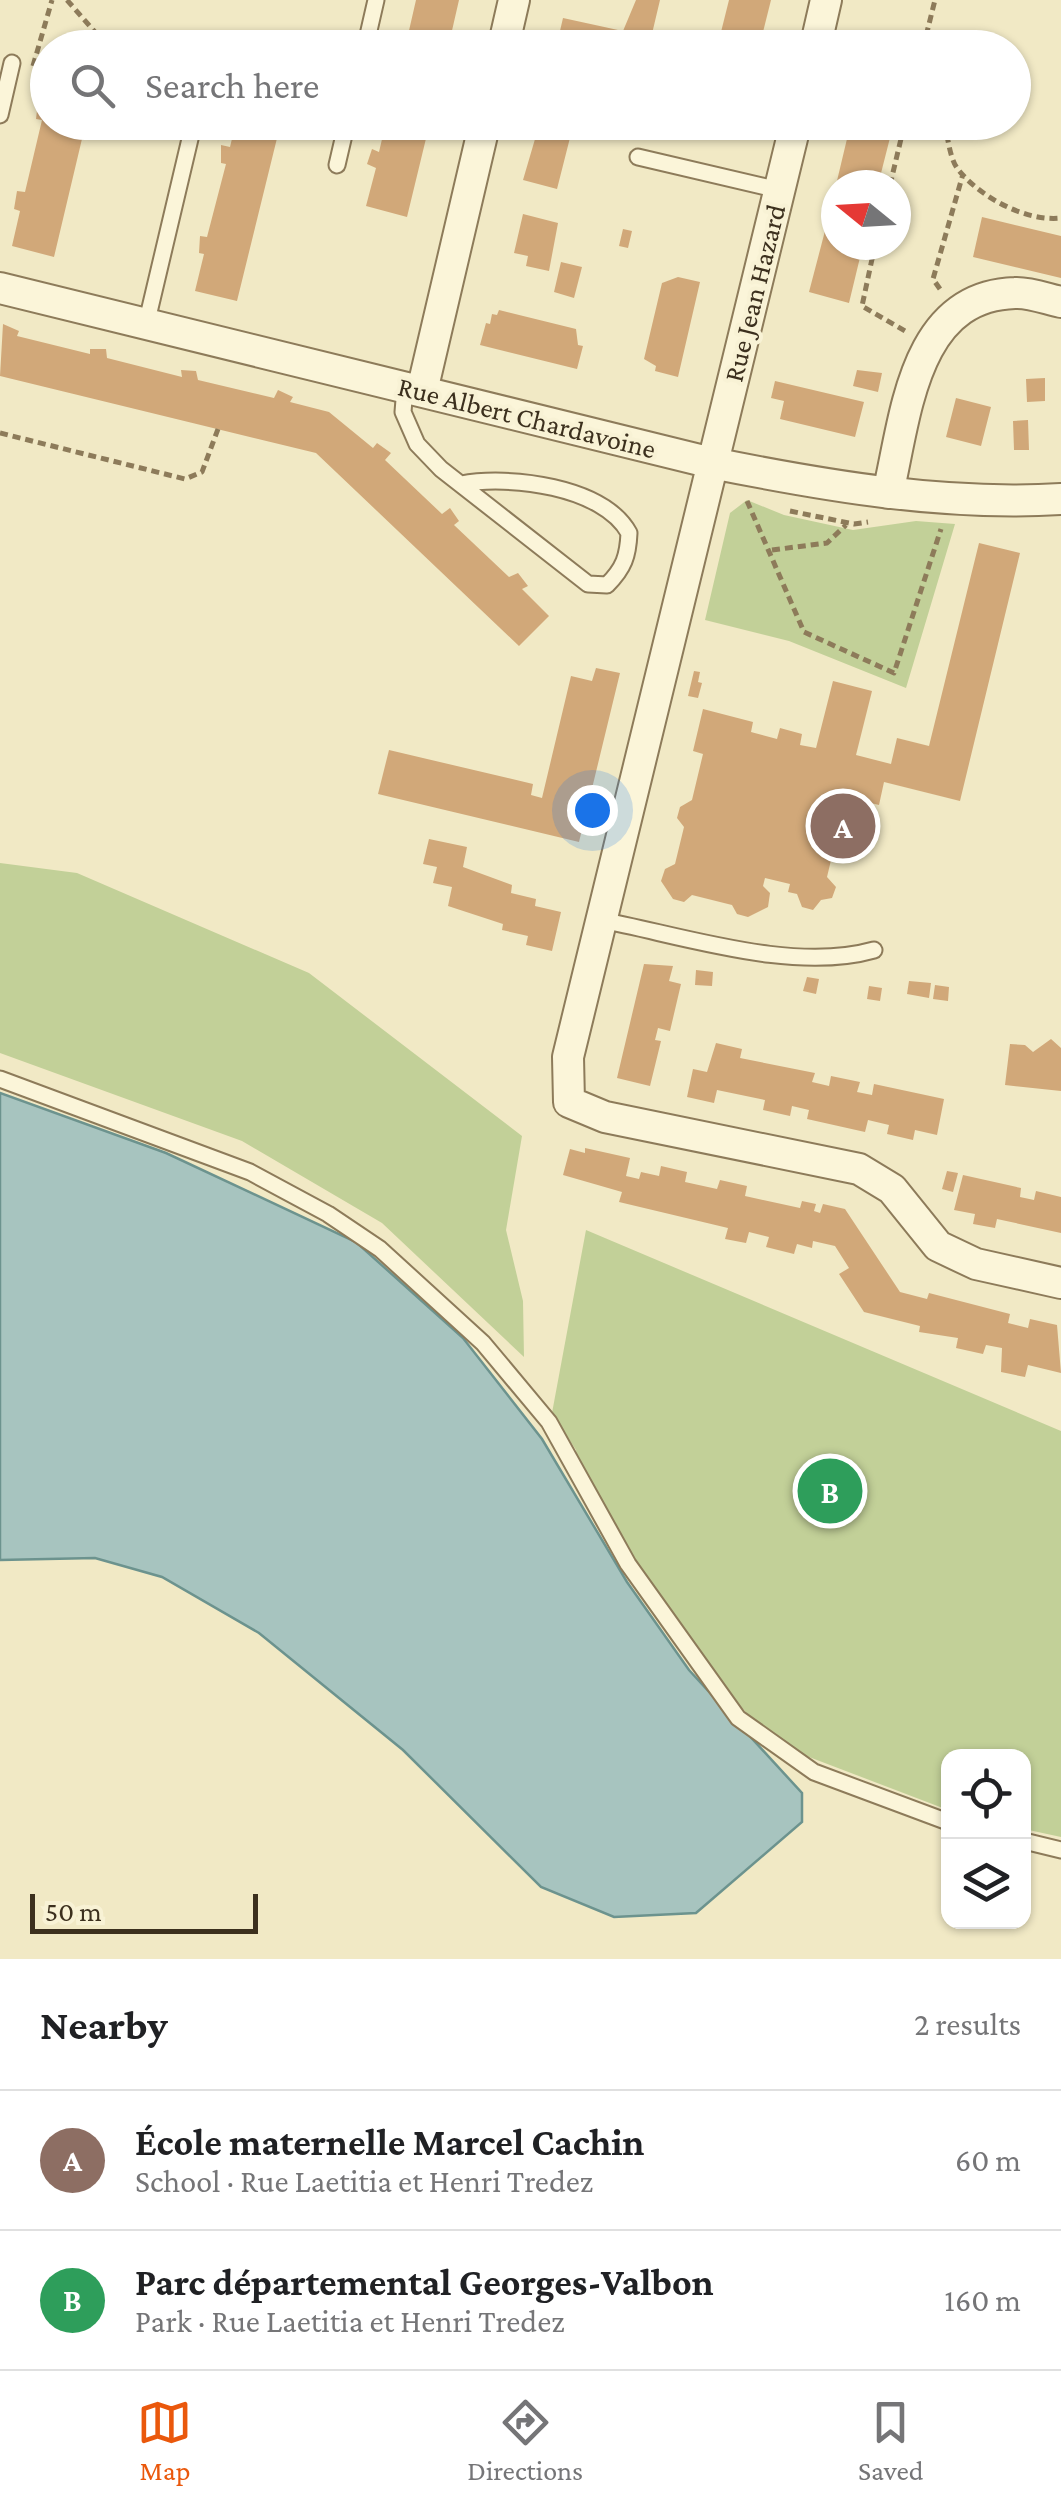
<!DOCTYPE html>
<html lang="en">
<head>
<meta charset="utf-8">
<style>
  body { margin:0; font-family:"Crimson Pro",serif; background:#f6f6f6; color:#202124 }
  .controls { position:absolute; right:30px; bottom:30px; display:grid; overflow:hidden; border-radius:20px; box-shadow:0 2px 8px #0004 }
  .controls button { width:90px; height:90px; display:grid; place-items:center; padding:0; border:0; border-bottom:2px solid #e0e0e0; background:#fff; color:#202124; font:50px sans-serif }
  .compass { position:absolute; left:821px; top:170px; width:90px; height:90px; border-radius:50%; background:#fff; box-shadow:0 2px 8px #0004; rotate:288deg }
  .scale { position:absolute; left:30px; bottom:25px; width:228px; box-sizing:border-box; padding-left:10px; border:5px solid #3c301e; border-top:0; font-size:28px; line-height:35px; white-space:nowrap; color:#3c301e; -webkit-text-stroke:8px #f8f2d5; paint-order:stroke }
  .you { position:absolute; left:592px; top:810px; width:35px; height:35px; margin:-25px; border:8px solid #fff; border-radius:50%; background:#1a73e8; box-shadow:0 0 0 15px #1a73e833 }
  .badge { display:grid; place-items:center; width:65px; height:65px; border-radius:50%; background:#ea580c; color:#fff; font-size:32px; font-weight:700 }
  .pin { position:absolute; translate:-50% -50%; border:5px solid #fff; box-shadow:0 2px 10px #0006 }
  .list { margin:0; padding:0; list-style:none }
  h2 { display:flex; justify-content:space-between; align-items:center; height:130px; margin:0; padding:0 40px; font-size:42px }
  h2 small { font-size:32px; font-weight:400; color:#757577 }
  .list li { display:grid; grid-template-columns:65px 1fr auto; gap:30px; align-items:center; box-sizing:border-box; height:140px; padding:0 40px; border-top:2px solid #e0e0e0 }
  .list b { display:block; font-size:38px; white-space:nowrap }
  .list p { margin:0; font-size:32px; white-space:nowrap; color:#757577 }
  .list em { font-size:32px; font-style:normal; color:#757577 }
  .icon { flex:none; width:55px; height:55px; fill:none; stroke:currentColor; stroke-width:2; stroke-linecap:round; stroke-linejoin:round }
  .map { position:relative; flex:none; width:1061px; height:1959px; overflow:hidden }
  .search { position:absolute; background:#fff; box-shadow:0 2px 8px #0004; left:30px; right:30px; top:30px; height:110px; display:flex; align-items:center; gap:25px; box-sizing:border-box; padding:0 35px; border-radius:55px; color:#757577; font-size:38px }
  .sheet { height:410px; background:#fff }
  nav { display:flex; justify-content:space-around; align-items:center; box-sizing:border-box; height:140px; border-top:2px solid #e0e0e0; background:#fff; font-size:28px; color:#757577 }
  nav a { display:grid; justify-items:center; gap:5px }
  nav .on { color:#ea580c }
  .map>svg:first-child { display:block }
  .green { fill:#c2d098 }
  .water { fill:#a7c4bf; stroke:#6c938e; stroke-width:2.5 }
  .building { fill:#d1a879 }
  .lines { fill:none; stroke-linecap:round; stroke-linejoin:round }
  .service-casing { stroke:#8d7b5a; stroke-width:19 }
  .minor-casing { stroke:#8d7b5a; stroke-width:34 }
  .path { stroke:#8d7b5a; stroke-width:5; stroke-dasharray:8 5; stroke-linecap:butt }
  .service { stroke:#fbf5d9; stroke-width:15 }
  .minor { stroke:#fbf5d9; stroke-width:30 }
  .labels { text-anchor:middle; stroke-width:8; stroke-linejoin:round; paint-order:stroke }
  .street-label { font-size:28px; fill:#3c301e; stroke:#f8f2d5 }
</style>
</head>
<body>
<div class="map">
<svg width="1061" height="1959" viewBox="0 0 1061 1959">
  <rect width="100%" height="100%" fill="#f1e9c5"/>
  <path class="green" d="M 747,500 L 784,515 L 853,530 L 916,521 L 955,524 L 906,688 L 789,641 L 705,620 L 730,513 Z
    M 0,863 L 77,873 L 309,973 L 522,1136 L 506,1230 L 523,1301 L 524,1357 L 382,1223 L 242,1141 L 0,1053 Z
    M 586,1230 L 1061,1431 L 1061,1837 L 1024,1829 L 1024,1756 L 948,1756 L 948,1810 L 775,1744 L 693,1654 L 578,1473 L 576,1450 L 552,1413 Z"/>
  <path class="water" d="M 0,1093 L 166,1153 L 356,1242 L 463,1338 L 542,1439 L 627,1582 L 689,1670 L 802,1793 L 802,1822 L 696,1913 L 614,1917 L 541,1887 L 403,1750 L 259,1633 L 162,1577 L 95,1558 L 0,1560 Z"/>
  <path class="building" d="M 416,0 L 459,0 L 448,48 L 405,48 Z
    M 636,0 L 660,0 L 651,38 L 623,31 Z
    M 729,0 L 771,0 L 759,48 L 717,48 Z
    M 563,18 L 618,30 L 613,48 L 556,48 Z
    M 38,102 L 48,102 L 48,122 L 86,122 L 54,257 L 12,246 L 20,211 L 14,209 L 17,191 L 25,192 L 42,120 L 36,119 Z
    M 236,122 L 281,122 L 237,301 L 195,291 L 204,254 L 199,253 L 200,236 L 207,237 L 226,164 L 221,163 L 221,145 L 230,147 Z
    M 386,122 L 430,122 L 407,217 L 366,206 L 376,168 L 367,164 L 372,149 L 379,152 Z
    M 540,122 L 574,122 L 557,189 L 523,180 Z
    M 851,122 L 894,122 L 878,185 L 836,185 Z
    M 836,189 L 836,245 L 863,245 L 849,303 L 809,292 Z
    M 523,214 L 558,223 L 549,271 L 526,266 L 528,256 L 514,253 Z
    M 982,217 L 1061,236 L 1061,278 L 973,257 Z
    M 623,229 L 632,231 L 628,248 L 619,246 Z
    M 561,262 L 582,267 L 574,298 L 554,292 Z
    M 678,277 L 700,282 L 678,377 L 655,371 L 656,366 L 644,359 L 662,283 Z
    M 499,310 L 576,329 L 578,345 L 583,346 L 577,369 L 480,345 L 486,323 L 490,324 L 492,314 L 497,315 Z
    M 3,324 L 19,331 L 17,336 L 90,354 L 90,349 L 106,349 L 107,358 L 182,377 L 181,370 L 196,371 L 198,380 L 274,398 L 278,390 L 293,397 L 290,402 L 329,412 L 373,448 L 377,443 L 391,453 L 385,460 L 442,514 L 450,508 L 459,521 L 454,525 L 509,577 L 518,573 L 528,586 L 522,589 L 549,616 L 519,646 L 316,453 L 0,376 Z
    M 857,370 L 882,373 L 878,392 L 853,386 Z
    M 1045,378 L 1045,401 L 1027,402 L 1026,379 Z
    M 775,381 L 864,402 L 855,437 L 780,419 L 784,401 L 771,398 Z
    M 956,398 L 991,407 L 981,446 L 946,437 Z
    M 1028,420 L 1029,450 L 1014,450 L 1013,421 Z
    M 979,543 L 1020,553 L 960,801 L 884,782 L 879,805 L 846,797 L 827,877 L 836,887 L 832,898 L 821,900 L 813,910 L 802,907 L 797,894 L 788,892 L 790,884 L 765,878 L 763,886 L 770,893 L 768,907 L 748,917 L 737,914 L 732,905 L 692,895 L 684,902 L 673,899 L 661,881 L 665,869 L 675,864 L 684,827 L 677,818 L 680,807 L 692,800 L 703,754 L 693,751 L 703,709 L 753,722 L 751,732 L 777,739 L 780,728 L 802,734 L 800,745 L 816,748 L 833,681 L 872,691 L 856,755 L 891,764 L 897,738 L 929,746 Z
    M 596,668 L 620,673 L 579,842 L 378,794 L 389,750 L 533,784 L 531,795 L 542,798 L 571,676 L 592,681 Z
    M 694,671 L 700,672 L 698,682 L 702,683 L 698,698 L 688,696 Z
    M 429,839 L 467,847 L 463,867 L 512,885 L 511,893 L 536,899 L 535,906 L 561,912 L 552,951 L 526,945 L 528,936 L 502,930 L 503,924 L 448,906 L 452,887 L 433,883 L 437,867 L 423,864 Z
    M 644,964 L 673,966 L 669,981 L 681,984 L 670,1031 L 658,1028 L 655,1040 L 661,1041 L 650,1086 L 617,1078 Z
    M 696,970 L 713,972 L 712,986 L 695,985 Z
    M 807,977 L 819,979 L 816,994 L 803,991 Z
    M 909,981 L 931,983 L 929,998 L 907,994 Z
    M 935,985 L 949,987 L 948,1001 L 933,999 Z
    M 869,986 L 882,988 L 880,1001 L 867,999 Z
    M 1051,1039 L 1061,1048 L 1061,1091 L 1005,1085 L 1010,1044 L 1025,1045 L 1033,1052 Z
    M 716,1043 L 742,1049 L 740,1058 L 815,1073 L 812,1082 L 829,1086 L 831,1076 L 860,1082 L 857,1092 L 872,1095 L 874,1084 L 944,1099 L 937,1135 L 915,1130 L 913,1140 L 887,1134 L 889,1125 L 868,1120 L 865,1132 L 807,1119 L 809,1110 L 792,1106 L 790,1116 L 763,1110 L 765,1100 L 717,1090 L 714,1103 L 687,1097 L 693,1069 L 707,1072 Z
    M 585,1148 L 630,1158 L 626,1176 L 639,1179 L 641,1172 L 659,1176 L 661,1166 L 687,1172 L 685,1182 L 717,1189 L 720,1180 L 747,1186 L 745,1196 L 800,1208 L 802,1201 L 816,1204 L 814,1211 L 820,1213 L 823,1204 L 845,1209 L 900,1292 L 927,1299 L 929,1293 L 1010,1314 L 1008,1323 L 1028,1328 L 1030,1319 L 1057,1325 L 1061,1373 L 1028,1365 L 1025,1377 L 1001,1372 L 1002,1348 L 986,1345 L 983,1354 L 956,1348 L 958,1338 L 919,1332 L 920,1326 L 864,1312 L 839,1274 L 849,1268 L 835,1246 L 813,1241 L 812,1248 L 797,1244 L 794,1254 L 766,1247 L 769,1237 L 749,1232 L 746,1243 L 725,1239 L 728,1228 L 619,1202 L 622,1192 L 563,1175 L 570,1149 L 585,1153 Z
    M 947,1171 L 958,1173 L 953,1192 L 942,1189 Z
    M 963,1175 L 1021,1188 L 1020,1197 L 1034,1200 L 1036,1191 L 1061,1197 L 1061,1233 L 997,1219 L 995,1228 L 973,1224 L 975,1214 L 954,1210 Z"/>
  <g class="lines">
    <defs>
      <path id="service" d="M 365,48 L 376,0
        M 0,115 L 12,63
        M 638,157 L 779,190
        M 337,165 L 347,122
        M 146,325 L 194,122
        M 405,387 L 403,412 L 417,444 L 441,469 L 588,584 L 607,585 C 624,568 628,556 629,533 C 603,486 509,475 461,484
        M 601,920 C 684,936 793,973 874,950
        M 0,1079 L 250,1172 L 328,1214 L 380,1249 L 483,1343 L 549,1422 L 628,1564 L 738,1718 L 814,1772 L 948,1822
        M 1024,1841 L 1061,1850"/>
      <path id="minor" d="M 503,48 L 514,0
        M 815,48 L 826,0
        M 796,122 L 568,1057 L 569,1102 L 605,1117 L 859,1169 L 892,1189 L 938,1246 L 976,1264 L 1061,1283
        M 0,288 L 712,463 C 827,486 944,506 1061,499
        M 422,391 L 485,122
        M 888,493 C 906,416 913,296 1015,293 C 1029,292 1047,299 1061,302"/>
    </defs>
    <use href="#service" class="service-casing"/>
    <use href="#minor" class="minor-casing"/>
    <path class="path" d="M 67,0 L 109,48
      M 923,48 L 935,0
      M 33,66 L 52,0
      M 944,122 C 948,136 949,156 957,168 C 979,197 1026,222 1061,218
      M 890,185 L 905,122
      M 875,245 L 862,306 L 905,331
      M 940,289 L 933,279 L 963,174
      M 0,433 L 185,479 L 202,472 L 218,429
      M 747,501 L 804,632 L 894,673 L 941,529
      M 790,511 L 854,524 L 868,522
      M 772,550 L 827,543 L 846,525"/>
    <use href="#service" class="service"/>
    <use href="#minor" class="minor"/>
  </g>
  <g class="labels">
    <g class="street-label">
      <text transform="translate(754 293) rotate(-76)" y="10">Rue Jean Hazard</text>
      <text transform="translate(527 417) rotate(14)" y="10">Rue Albert Chardavoine</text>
    </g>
  </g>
</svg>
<div class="controls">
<button><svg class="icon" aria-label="locate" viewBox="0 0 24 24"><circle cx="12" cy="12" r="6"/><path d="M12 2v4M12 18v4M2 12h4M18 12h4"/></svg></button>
<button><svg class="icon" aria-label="layers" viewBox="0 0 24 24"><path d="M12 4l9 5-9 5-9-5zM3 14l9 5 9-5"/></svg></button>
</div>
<svg class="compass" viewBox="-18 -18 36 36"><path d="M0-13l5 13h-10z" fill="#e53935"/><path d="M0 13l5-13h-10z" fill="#757577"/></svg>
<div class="scale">50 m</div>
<div class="you"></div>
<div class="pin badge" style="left:843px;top:826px;background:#8d6e63">A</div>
<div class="pin badge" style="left:830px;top:1491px;background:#2e9e5b">B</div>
<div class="search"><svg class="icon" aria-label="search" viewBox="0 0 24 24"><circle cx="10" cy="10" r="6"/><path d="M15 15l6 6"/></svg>Search here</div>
</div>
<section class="sheet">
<h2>Nearby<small>2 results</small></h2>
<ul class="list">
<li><span class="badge" style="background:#8d6e63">A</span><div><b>École maternelle Marcel Cachin</b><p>School · Rue Laetitia et Henri Tredez</p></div><em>60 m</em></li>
<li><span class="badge" style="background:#2e9e5b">B</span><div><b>Parc départemental Georges-Valbon</b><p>Park · Rue Laetitia et Henri Tredez</p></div><em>160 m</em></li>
</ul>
</section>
<nav>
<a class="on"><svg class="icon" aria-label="map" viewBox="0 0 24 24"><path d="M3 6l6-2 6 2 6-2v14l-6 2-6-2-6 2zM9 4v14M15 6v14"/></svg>Map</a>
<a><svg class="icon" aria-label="directions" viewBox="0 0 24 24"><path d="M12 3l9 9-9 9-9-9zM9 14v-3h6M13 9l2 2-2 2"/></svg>Directions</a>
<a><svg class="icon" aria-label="saved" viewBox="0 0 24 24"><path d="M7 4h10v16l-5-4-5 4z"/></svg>Saved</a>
</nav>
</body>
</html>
